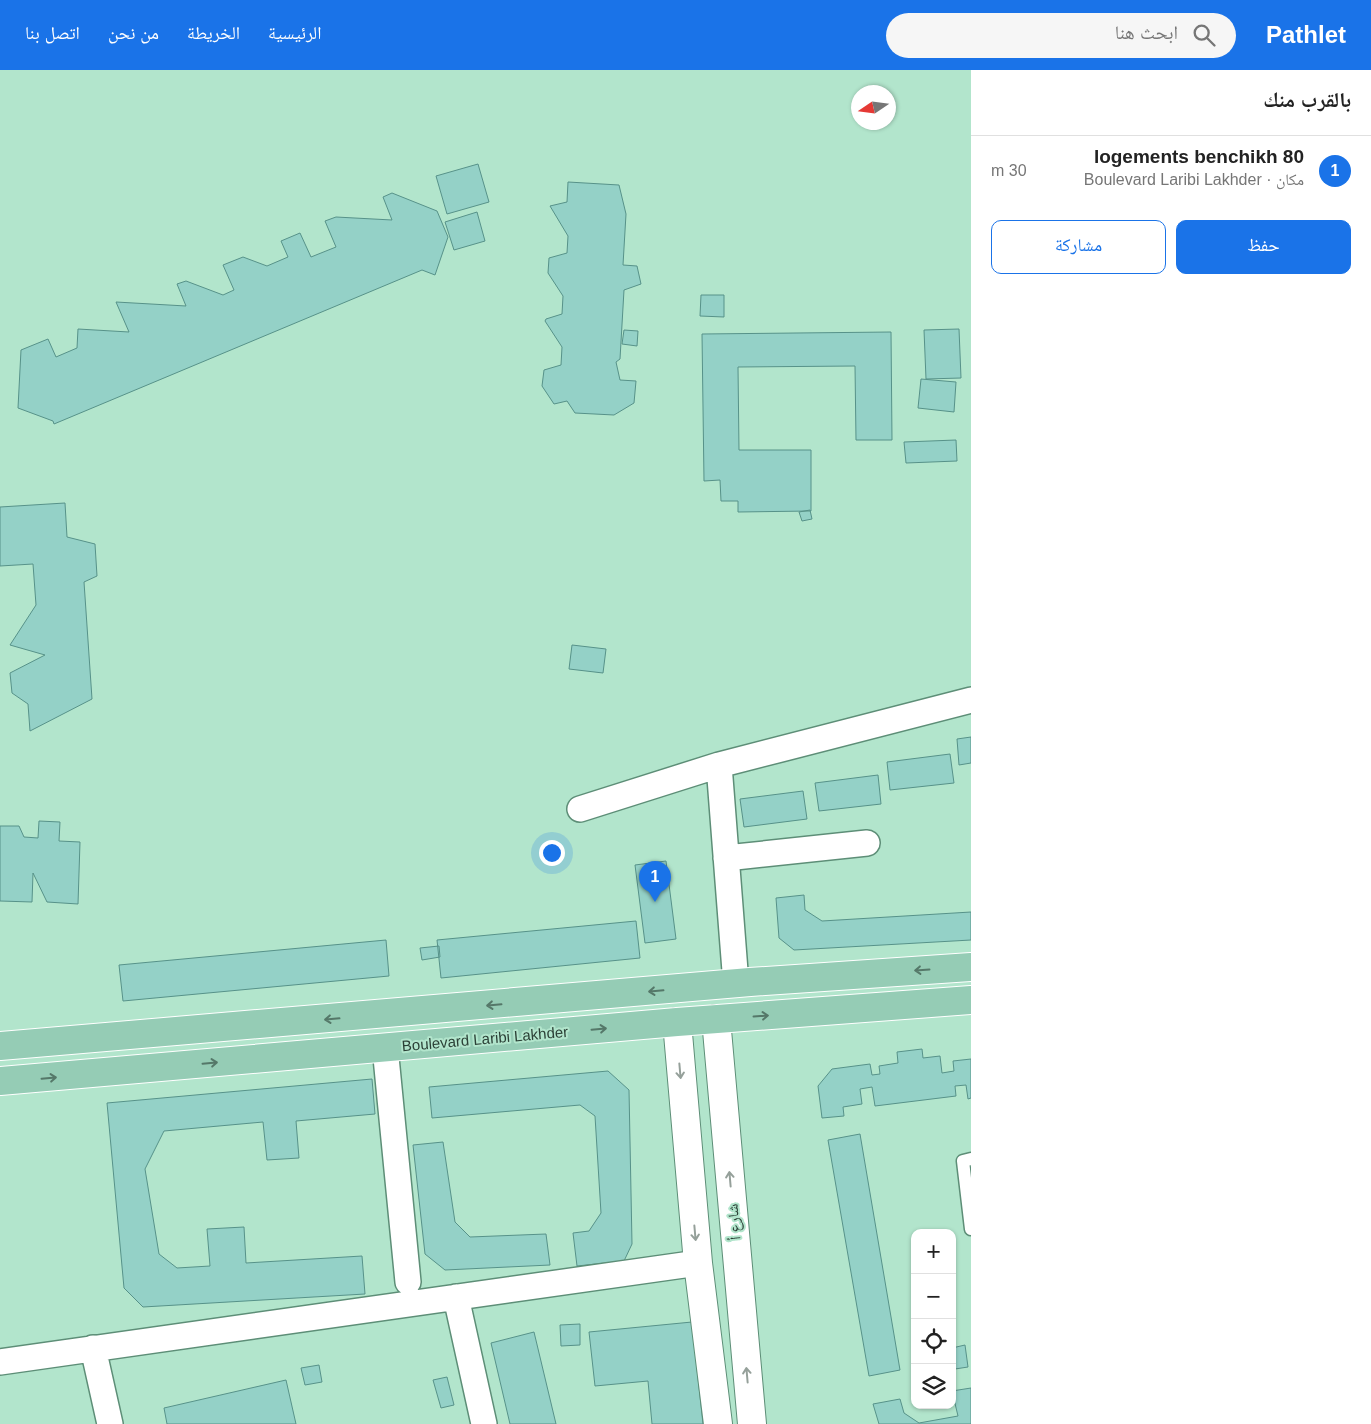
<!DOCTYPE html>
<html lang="ar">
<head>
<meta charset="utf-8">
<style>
  body { margin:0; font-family:Arial,"Noto Naskh Arabic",sans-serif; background:#f6f6f6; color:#222; direction:rtl }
  .controls { position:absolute; right:15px; bottom:15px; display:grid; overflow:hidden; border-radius:10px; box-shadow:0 1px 4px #0004 }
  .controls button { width:45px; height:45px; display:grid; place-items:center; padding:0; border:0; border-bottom:1px solid #e0e0e0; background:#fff; color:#222; font:25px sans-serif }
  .compass { position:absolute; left:851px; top:15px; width:45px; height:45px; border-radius:50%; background:#fff; box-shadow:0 1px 4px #0004; rotate:257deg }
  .you { position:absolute; left:551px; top:782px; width:18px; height:18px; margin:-12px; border:4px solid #fff; border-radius:50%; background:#1a73e8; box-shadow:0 0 0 8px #1a73e833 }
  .badge { display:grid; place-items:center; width:32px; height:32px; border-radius:50%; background:#1a73e8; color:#fff; font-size:16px; font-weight:700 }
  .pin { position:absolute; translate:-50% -41px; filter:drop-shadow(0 1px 2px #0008) }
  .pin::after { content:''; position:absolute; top:26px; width:18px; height:15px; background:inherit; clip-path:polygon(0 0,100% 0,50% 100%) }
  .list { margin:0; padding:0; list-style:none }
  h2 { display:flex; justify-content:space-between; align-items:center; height:65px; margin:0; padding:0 20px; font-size:21px }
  h2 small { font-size:16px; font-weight:400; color:#767676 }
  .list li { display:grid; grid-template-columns:32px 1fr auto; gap:15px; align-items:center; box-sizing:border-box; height:70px; padding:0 20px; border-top:1px solid #e0e0e0 }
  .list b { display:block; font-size:19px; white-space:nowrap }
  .list p { margin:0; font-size:16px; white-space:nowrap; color:#767676 }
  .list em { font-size:16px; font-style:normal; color:#767676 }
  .actions { display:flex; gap:10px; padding:15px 20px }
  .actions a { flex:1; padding:11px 0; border:1px solid #1a73e8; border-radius:10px; text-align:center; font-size:18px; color:#1a73e8 }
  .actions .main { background:#1a73e8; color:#fff }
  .icon { flex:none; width:28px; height:28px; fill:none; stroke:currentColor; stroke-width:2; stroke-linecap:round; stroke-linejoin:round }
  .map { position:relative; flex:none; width:971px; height:1354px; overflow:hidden; direction:ltr }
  header { display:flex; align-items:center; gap:30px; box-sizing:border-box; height:70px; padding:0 25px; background:#1a73e8; color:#fff }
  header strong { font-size:24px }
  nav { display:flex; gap:28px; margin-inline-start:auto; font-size:18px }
  .search { width:350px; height:45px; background:#f6f6f6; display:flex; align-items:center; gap:12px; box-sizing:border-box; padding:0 18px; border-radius:28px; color:#767676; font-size:19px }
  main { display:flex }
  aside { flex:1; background:#fff }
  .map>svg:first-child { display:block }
  .building { fill:#94d1c7; stroke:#579289 }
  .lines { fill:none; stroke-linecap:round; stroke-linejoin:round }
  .service-casing { stroke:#5d8e77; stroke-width:15 }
  .minor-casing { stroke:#5d8e77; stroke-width:28 }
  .tertiary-casing { stroke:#5d8e77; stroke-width:30 }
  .primary-casing { stroke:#fff; stroke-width:30 }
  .service { stroke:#fff; stroke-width:12 }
  .minor { stroke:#fff; stroke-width:25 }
  .tertiary { stroke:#fff; stroke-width:28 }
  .primary { stroke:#95ccb5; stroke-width:28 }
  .oneway { stroke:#557869 }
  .oneway2 { stroke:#95a09a }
  .labels { text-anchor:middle; stroke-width:4; stroke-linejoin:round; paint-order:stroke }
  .street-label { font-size:15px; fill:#2b4036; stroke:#b2e5cc }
</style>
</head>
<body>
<header>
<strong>Pathlet</strong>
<div class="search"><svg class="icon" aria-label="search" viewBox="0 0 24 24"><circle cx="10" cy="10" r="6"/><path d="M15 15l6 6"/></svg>ابحث هنا</div>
<nav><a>الرئيسية</a><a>الخريطة</a><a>من نحن</a><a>اتصل بنا</a></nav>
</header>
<main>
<aside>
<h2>بالقرب منك<small></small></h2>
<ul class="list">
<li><span class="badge">1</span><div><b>80 logements benchikh</b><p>مكان · Boulevard Laribi Lakhder</p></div><em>30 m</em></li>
</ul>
<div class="actions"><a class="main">حفظ</a><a>مشاركة</a></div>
</aside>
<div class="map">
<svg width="971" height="1354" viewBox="0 0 971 1354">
  <rect width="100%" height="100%" fill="#b2e5cc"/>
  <path class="building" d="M 478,94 L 489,132 L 447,144 L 436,106 Z
    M 568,112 L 619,115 L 626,144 L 623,195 L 637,196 L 641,214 L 624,220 L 620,289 L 616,292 L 620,310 L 636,311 L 634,333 L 614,345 L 575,343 L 567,331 L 554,334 L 542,316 L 544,300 L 561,295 L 562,277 L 545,251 L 546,249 L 562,244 L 563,226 L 548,203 L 549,188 L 567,183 L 568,166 L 550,136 L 567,132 Z
    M 392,123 L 437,141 L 448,167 L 435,205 L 422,200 L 54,354 L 53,351 L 18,338 L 21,280 L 48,269 L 56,287 L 77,278 L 78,259 L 129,262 L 116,232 L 186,236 L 177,214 L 186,211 L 223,225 L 234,220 L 223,195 L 243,187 L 267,196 L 288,187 L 281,171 L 300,163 L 311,187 L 336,177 L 325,151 L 336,147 L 392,150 L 383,127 Z
    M 477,142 L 485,171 L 454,180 L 445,152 Z
    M 701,225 L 724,225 L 724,247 L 700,246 Z
    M 959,259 L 961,308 L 926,309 L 924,260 Z
    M 624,260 L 638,261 L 637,276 L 622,274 Z
    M 891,262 L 892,370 L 856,370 L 855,296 L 738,297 L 739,380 L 811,380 L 811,441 L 738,442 L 738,431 L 721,431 L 720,410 L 704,411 L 702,264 Z
    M 921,309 L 956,312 L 954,342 L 918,338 Z
    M 956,370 L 957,391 L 906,393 L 904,372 Z
    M 65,433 L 67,467 L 95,474 L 97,506 L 84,512 L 92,629 L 30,661 L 28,634 L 12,623 L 10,603 L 45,585 L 10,575 L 36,535 L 33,494 L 0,496 L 0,437 Z
    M 810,440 L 812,449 L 802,451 L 799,442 Z
    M 572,575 L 606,579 L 603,603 L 569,599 Z
    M 971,667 L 971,693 L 959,695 L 957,669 Z
    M 950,684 L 954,713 L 890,720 L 887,692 Z
    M 878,705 L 881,734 L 819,741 L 815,713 Z
    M 803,721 L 807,749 L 744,757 L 740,729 Z
    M 39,751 L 60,752 L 59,771 L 80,772 L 78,834 L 47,832 L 33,803 L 32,832 L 0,831 L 0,756 L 19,756 L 24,767 L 38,768 Z
    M 666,791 L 676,869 L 645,873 L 635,795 Z
    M 804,825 L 805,840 L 822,851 L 971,842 L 971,870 L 794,880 L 779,868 L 776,828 Z
    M 636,851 L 640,888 L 441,908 L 437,870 Z
    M 386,870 L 389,906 L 123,931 L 119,895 Z
    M 439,876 L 440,887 L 422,890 L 420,878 Z
    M 922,979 L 923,988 L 940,986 L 942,1003 L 954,1001 L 953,991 L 971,989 L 971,1028 L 968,1029 L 966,1015 L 955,1016 L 956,1026 L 875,1036 L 872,1017 L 860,1019 L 862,1034 L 843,1037 L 844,1046 L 822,1048 L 818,1016 L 832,999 L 870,994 L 872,1005 L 880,1004 L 879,996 L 898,993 L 897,982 Z
    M 608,1001 L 629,1020 L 632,1174 L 624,1191 L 577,1196 L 573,1163 L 589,1161 L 601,1143 L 595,1046 L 580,1035 L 432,1048 L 429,1017 Z
    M 372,1009 L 375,1044 L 296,1051 L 299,1088 L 267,1090 L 263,1052 L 164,1061 L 145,1099 L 159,1184 L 177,1198 L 210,1196 L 207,1159 L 244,1157 L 246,1193 L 362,1186 L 365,1224 L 143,1237 L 124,1218 L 107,1033 Z
    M 860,1064 L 900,1300 L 869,1306 L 828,1070 Z
    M 443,1072 L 455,1152 L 470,1167 L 546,1164 L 550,1195 L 445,1200 L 425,1184 L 413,1075 Z
    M 692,1252 L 703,1354 L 652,1354 L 648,1311 L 595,1316 L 589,1262 Z
    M 580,1254 L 580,1275 L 561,1276 L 560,1255 Z
    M 534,1262 L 556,1354 L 510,1354 L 491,1273 Z
    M 965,1275 L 968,1297 L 955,1299 L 952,1278 Z
    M 319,1295 L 322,1312 L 305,1315 L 301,1298 Z
    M 447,1307 L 454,1335 L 441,1338 L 433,1310 Z
    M 286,1310 L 296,1354 L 167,1354 L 164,1338 Z
    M 971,1318 L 971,1354 L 879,1354 L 873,1334 L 900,1329 L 904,1343 L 919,1353 L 958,1346 L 952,1321 Z"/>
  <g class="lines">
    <defs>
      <path id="service" d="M 971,1089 L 963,1091 L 971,1159"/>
      <path id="minor" d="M 580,739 L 719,695
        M 726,788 L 867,773
        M 736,914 L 719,695 L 971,630
        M 385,977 L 408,1212
        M 456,1227 L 484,1354
        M 93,1278 L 110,1354
        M 0,1292 L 698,1193"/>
      <path id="tertiary" d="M 716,949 L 752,1354
        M 677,952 L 698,1193 L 718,1354"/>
      <path id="primary" d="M 0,976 L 750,912 L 971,897
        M 0,1011 L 677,952 L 971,930"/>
    </defs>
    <use href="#service" class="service-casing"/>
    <use href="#minor" class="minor-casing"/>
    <use href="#tertiary" class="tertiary-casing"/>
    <use href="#primary" class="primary-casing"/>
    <use href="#service" class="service"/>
    <use href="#minor" class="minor"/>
    <use href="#tertiary" class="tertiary"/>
    <use href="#primary" class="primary"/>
  </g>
  <defs><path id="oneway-shaft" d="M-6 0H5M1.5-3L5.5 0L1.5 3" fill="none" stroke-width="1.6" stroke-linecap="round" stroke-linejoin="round" transform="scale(1.25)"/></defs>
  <g class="oneway">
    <use href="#oneway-shaft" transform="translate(922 900) rotate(176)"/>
    <use href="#oneway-shaft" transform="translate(656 921) rotate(175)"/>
    <use href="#oneway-shaft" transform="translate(494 935) rotate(175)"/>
    <use href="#oneway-shaft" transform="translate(761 946) rotate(-4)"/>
    <use href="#oneway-shaft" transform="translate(332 949) rotate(175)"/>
    <use href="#oneway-shaft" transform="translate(599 959) rotate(-5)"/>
    <use href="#oneway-shaft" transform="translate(210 993) rotate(-5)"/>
    <use href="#oneway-shaft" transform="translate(49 1008) rotate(-5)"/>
  </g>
  <g class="oneway2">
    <use href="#oneway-shaft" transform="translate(680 1001) rotate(85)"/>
    <use href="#oneway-shaft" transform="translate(730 1109) rotate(-95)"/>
    <use href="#oneway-shaft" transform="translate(695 1163) rotate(85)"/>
    <use href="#oneway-shaft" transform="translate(747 1305) rotate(-95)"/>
  </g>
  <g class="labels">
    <g class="street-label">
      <text transform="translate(485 969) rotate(-5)" y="5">Boulevard Laribi Lakhder</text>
      <text transform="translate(734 1152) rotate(-95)" y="5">شارع أ</text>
    </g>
  </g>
</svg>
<div class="controls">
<button>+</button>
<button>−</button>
<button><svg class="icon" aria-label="locate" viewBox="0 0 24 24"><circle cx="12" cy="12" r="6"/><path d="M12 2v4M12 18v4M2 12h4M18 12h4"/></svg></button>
<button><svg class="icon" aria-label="layers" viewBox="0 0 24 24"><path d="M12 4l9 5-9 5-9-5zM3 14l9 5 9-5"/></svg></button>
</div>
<svg class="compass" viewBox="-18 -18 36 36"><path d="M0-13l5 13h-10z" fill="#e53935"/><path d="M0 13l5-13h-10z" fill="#767676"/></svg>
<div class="you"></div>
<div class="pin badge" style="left:655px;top:832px">1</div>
</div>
</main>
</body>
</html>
